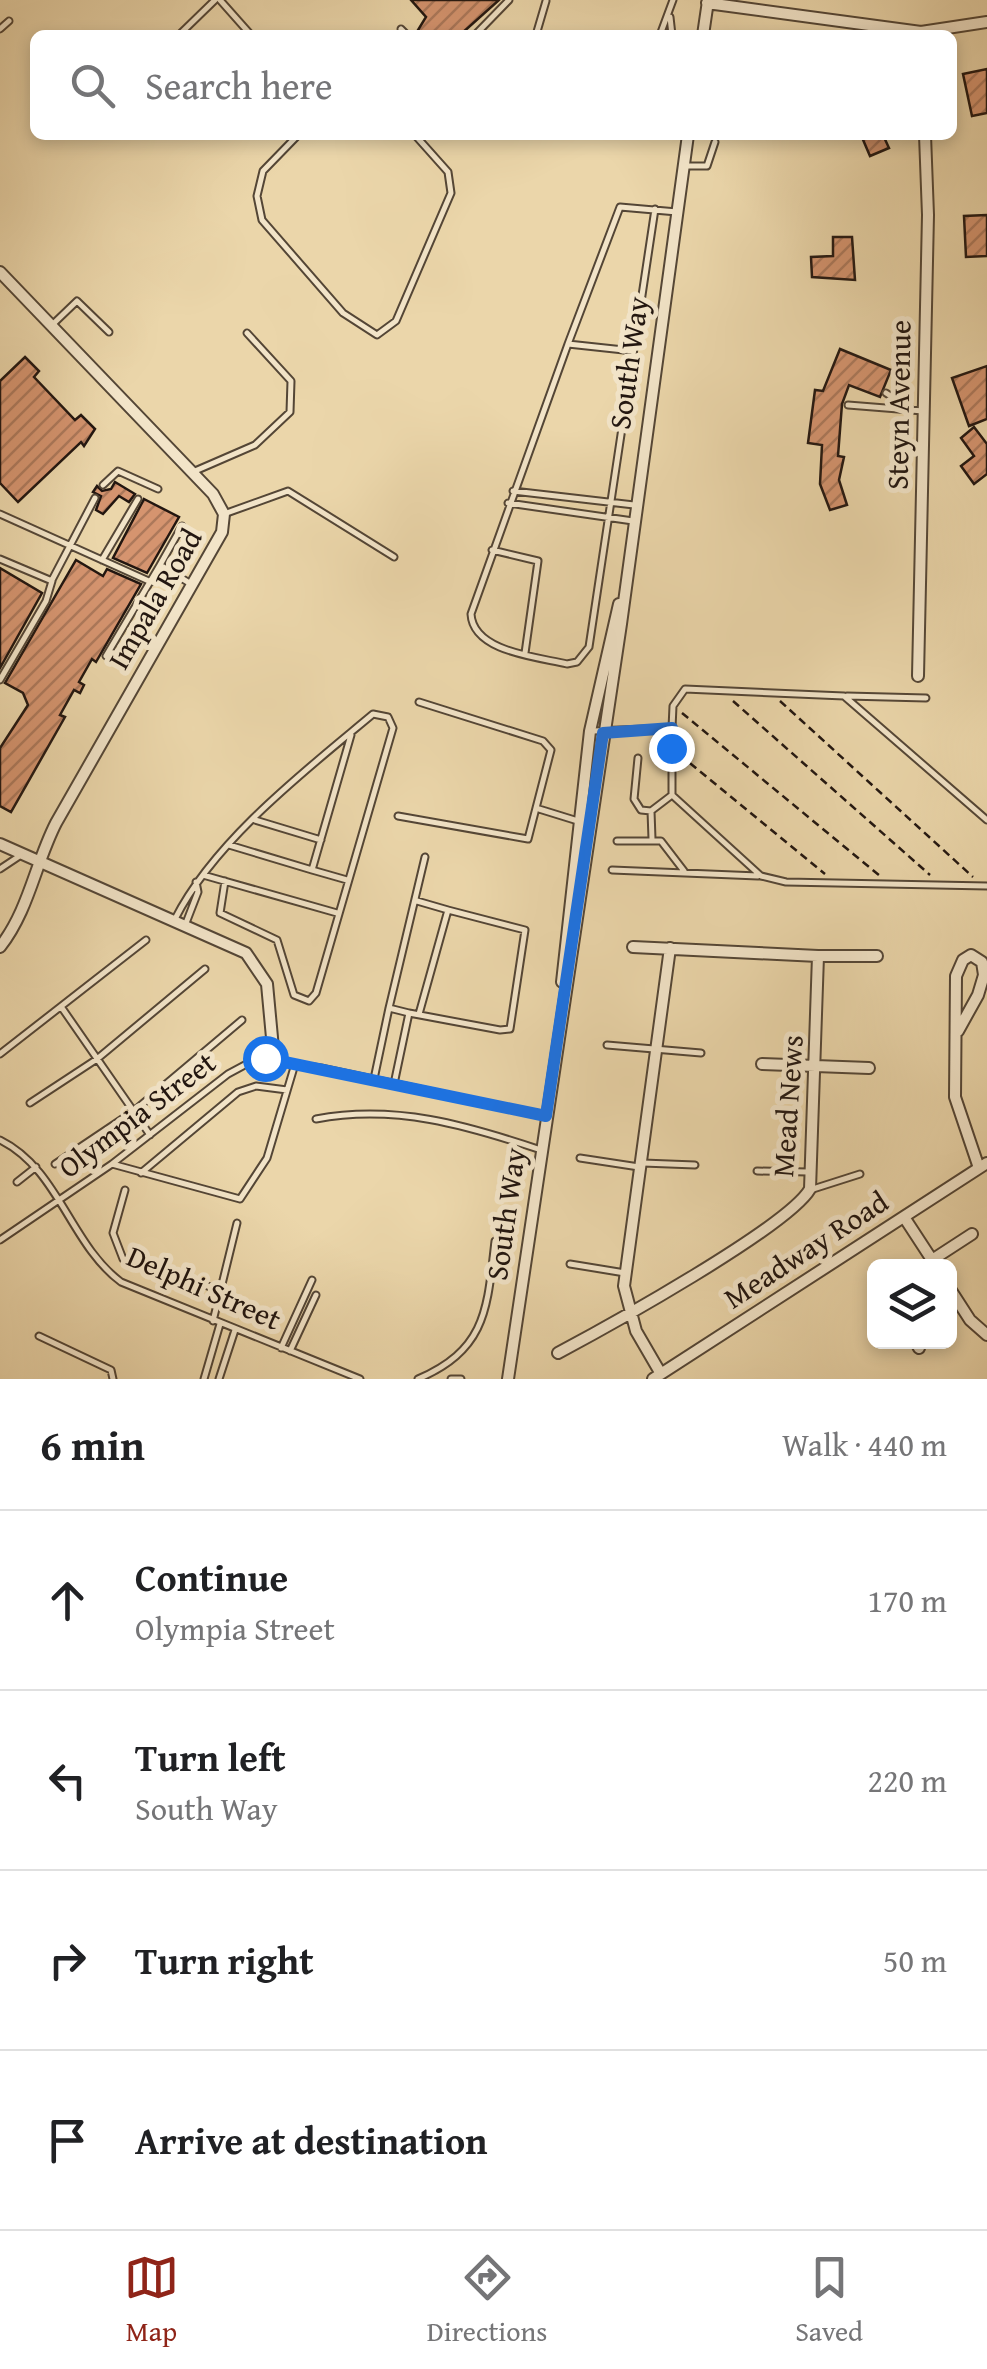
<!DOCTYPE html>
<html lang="en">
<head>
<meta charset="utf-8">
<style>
  body { margin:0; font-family:"Gentium Book Plus",serif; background:#f2f2f2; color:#202124 }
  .controls { position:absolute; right:30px; bottom:30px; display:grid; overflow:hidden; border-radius:15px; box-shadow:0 5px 15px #0003 }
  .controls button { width:90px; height:90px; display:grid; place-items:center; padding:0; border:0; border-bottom:2px solid #e0e0e0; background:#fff; color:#202124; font:50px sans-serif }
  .stop { position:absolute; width:30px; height:30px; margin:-22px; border:8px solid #1a73e8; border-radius:50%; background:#fff }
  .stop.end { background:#1a73e8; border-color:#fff; box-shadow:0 2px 10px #0008 }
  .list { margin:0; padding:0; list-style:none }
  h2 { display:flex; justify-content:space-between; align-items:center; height:130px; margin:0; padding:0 40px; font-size:42px }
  h2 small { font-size:32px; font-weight:400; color:#757577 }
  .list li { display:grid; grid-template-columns:65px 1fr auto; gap:30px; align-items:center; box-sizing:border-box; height:180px; padding:0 40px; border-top:2px solid #e0e0e0 }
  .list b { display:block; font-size:38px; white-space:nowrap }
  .list p { margin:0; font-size:32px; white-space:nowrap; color:#757577 }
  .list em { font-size:32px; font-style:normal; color:#757577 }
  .icon { flex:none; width:55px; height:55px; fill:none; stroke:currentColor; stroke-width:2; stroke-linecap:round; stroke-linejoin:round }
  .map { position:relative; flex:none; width:987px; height:1379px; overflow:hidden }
  .search { position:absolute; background:#fff; box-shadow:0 5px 15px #0003; left:30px; right:30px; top:30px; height:110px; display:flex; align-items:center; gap:25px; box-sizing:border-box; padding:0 35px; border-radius:15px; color:#757577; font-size:38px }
  .sheet { height:850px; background:#fff }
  nav { display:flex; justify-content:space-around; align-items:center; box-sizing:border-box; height:140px; border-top:2px solid #e0e0e0; background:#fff; font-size:28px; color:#757577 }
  nav a { display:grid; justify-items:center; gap:5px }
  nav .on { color:#8f2418 }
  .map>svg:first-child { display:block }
  .building { fill:url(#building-hatch); stroke:#221610; stroke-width:2.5 }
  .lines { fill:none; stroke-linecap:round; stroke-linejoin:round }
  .service-casing { stroke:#544636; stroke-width:9 }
  .minor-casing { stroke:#544636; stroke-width:14 }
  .path { stroke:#221610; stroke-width:2.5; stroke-dasharray:8 5; stroke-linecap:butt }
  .service { stroke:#f2e4c8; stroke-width:5 }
  .minor { stroke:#f2e4c8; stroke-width:10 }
  .route { stroke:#1a73e8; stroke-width:12 }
  .labels { text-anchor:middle; stroke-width:10; stroke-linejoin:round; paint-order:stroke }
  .street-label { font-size:30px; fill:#221610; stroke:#f2e4c8 }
</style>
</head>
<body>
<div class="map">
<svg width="987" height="1379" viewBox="0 0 987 1379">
  <defs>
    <pattern id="building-hatch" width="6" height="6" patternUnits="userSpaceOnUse" patternTransform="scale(2.5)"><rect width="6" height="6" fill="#d5946f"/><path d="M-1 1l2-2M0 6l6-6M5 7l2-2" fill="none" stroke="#ac785a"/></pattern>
  </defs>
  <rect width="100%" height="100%" fill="#ebd6aa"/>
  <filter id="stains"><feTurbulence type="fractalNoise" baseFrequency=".002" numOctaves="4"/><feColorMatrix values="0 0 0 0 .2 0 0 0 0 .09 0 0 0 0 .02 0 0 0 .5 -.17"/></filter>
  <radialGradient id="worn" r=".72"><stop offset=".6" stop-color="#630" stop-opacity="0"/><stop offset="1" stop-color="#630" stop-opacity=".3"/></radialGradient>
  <path class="building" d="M 411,0 L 499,0 L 460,35 L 415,35 L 426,17 Z
    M 987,69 L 987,113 L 972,116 L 963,74 Z
    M 861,135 L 883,135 L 889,148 L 870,156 Z
    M 987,215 L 987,256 L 966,257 L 964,216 Z
    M 833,237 L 852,237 L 855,280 L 812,277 L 811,257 L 833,256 Z
    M 840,349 L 891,370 L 880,397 L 849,385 L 842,404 L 838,456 L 844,457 L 839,480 L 847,505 L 830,510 L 820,484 L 822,445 L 808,443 L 815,390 L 823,391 Z
    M 25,357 L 39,371 L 34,377 L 75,420 L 81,415 L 95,429 L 84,446 L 81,442 L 18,502 L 0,483 L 0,381 Z
    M 987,366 L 987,419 L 969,426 L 952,378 Z
    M 974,427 L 987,444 L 987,474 L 974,484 L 961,466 L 974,456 L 961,438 Z
    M 115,482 L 135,494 L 129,502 L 119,496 L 103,514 L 96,510 L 101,496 L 93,492 L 97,486 L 102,491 L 111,489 Z
    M 144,499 L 179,517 L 147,573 L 113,558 Z
    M 76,560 L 103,576 L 107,569 L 141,584 L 96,662 L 92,659 L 79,682 L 84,685 L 80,693 L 74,690 L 60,715 L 65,717 L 11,812 L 0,806 L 0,748 L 28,705 L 23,693 L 5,683 Z
    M 0,568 L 42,593 L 0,668 Z"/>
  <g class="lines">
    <defs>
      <path id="service" d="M 220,0 L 251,35
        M 670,17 L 672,35
        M 0,29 L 9,21
        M 401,29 L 407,35
        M 179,35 L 215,0
        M 475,35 L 509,0
        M 536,35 L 546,1
        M 660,35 L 673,0
        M 298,135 L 263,171 L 257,196 L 262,220 L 343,313 L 377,335 L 396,321 L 451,193 L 448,172 L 415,135
        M 686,166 L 707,166 L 715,142
        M 52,325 L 77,301 L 109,332
        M 568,344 L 620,207 L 677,212
        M 633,351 L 568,344 L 471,614 C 473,652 538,657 567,664 L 577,662 L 589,647 L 655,209
        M 886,393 L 912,410
        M 848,405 L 923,411
        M 195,471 L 255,445 L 290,412 L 291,381 L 247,333
        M 103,485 L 118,471 L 158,489
        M 513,491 L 634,505
        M 508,503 L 633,521
        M 0,514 L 151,582
        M 224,514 L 288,491 L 394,557
        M 492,550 L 538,561 L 525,653
        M 0,559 L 52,581 L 46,601 L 0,680
        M 102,560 L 138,499
        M 160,565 L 182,526
        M 52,580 L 95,498
        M 106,656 L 160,565 L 191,584
        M 847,696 L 926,698
        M 672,728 L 672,795 L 761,876 L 786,882 L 987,886
        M 593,731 L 672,728 L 673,706 L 685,689 L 844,696 L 987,820
        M 638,758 L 634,799 L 641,810 L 651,811
        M 539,809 L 581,822
        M 398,816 L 528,839 L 551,750 L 543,741 L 419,702
        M 255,820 L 321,840
        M 652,839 L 651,811 L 672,795
        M 617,841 L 661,841 L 684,871
        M 229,845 L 312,870
        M 0,869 L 21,855
        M 612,870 L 758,876
        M 203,875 L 337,913
        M 347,880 L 312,870 L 351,735
        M 417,901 L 448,910
        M 175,919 C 215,840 306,770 373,714 L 388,717 L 393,728 L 316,993 L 309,1001 L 294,995 L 277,940 L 220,913 L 225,881
        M 186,923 L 198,892 L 196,882
        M 62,1008 L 150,1135
        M 409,1013 L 389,1008 L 425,857
        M 607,1045 L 701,1053
        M 0,1054 L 146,940
        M 374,1079 L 389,1008
        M 394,1084 L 409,1013 L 500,1030 L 510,1029 L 525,930 L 448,910 L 419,1014
        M 30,1103 L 97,1059 L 205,969
        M 316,1119 C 395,1104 466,1125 541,1150
        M 0,1140 C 59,1169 70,1244 121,1282 L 360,1379
        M 580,1158 L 639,1167
        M 643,1163 L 695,1165
        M 55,1164 L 134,1111 L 242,1020
        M 112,1164 L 240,1199 L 267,1158 L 295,1064
        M 757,1171 L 808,1172
        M 141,1173 L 238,1092 L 256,1086 L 287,1090
        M 17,1182 L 36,1167
        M 813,1189 L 860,1174
        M 125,1190 L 113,1233 L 123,1259 L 220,1290
        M 0,1240 L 112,1164 L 228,1074 L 256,1059 L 321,1068 L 546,1116
        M 570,1264 L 625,1273
        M 213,1321 L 237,1223
        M 39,1336 L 111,1370 L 113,1379
        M 281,1348 L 312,1280
        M 290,1351 L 316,1295
        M 204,1379 L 220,1324
        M 219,1379 L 235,1330
        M 418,1379 C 487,1349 487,1309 495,1241
        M 451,1379 L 461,1379"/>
      <path id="minor" d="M 707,3 L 921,32 L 987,22
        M 703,35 L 708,1
        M 0,272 L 213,494 L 224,514 L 222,532 L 56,823 C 35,864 29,910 0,947
        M 918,676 L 928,215 L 925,135
        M 0,844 L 246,953 L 267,984 L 274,1059
        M 818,956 L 877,956
        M 562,982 L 590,731 L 619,604
        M 958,1031 L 978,995 L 984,975 L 982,962 L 971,955 L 963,960 L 956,976 L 955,1097 L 979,1168
        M 762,1064 L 869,1068
        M 904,1217 L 936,1266
        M 932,1260 L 972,1234
        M 950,1289 L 970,1320 L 987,1335
        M 916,1342 L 919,1348
        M 558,1353 C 605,1328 788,1227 810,1189 L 818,956 L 633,947
        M 661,1374 L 636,1331 L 624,1286 L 670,948
        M 508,1379 L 621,624 L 688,135
        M 653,1379 L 987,1163"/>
    </defs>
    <use href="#service" class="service-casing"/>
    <use href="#minor" class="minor-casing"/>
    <path class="path" d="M 733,701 L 930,875
      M 780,701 L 973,877
      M 682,713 L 880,876
      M 680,755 L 825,874"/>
    <use href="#service" class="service"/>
    <use href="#minor" class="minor"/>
  </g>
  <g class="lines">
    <path class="route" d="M 265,1058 L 546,1116 L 603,733 L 672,728 L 671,748"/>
  </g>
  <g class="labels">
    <g class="street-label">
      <text transform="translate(629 363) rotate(-82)" y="10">South Way</text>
      <text transform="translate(899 405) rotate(-89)" y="10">Steyn Avenue</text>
      <text transform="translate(155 599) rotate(-60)" y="10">Impala Road</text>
      <text transform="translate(788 1106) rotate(-86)" y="10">Mead News</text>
      <text transform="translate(137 1115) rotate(-37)" y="10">Olympia Street</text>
      <text transform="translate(506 1214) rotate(-82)" y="10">South Way</text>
      <text transform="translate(806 1250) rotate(-33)" y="10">Meadway Road</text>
      <text transform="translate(204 1288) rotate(24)" y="10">Delphi Street</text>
    </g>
  </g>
  <rect width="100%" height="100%" filter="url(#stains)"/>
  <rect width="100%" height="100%" fill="url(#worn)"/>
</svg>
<div class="controls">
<button><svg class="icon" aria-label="layers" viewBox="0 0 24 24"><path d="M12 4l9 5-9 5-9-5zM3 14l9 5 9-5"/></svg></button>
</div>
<div class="stop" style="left:265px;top:1058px"></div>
<div class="stop end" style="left:671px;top:748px"></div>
<div class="search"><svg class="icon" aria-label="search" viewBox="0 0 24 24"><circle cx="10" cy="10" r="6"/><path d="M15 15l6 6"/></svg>Search here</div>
</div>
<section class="sheet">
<h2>6 min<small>Walk · 440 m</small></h2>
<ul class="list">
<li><svg class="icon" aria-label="ahead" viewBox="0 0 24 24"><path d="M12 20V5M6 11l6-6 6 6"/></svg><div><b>Continue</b><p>Olympia Street</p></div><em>170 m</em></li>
<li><svg class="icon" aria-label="left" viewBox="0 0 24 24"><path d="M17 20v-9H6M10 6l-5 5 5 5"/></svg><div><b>Turn left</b><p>South Way</p></div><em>220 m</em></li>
<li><svg class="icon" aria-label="right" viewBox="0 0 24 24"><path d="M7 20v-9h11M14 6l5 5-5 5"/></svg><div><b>Turn right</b></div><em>50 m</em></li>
<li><svg class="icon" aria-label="arrive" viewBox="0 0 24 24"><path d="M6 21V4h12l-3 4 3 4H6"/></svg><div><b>Arrive at destination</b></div></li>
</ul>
</section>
<nav>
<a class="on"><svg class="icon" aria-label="map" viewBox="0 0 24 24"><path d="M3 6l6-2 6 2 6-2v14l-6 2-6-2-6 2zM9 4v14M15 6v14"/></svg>Map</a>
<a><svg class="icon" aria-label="directions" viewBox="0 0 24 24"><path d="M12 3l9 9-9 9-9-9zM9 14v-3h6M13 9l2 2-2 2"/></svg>Directions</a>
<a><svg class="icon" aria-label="saved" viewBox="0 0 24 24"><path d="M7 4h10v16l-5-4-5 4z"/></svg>Saved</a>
</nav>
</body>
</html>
